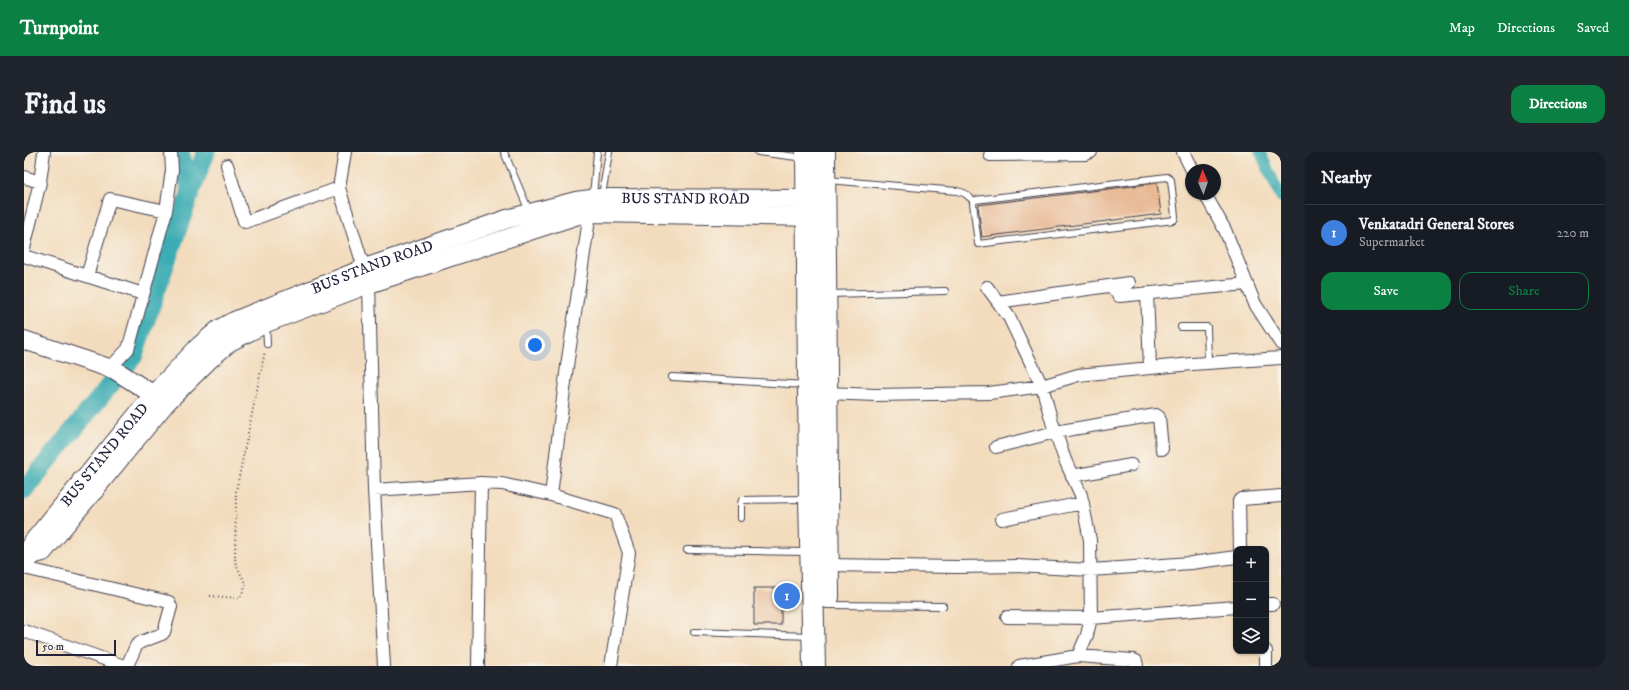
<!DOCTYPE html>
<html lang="en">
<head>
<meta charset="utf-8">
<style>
  body { margin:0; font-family:"IM FELL DW Pica",serif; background:#20242c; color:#f1f3f6 }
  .controls { position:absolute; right:12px; bottom:12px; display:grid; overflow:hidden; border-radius:8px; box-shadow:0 1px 3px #0004 }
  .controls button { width:36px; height:36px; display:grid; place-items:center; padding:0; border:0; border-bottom:1px solid #363941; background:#171b24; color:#f1f3f6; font:20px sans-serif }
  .compass { position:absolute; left:1161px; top:12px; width:36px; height:36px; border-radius:50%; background:#171b24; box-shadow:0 1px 3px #0004; rotate:358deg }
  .scale { position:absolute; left:12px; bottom:10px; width:80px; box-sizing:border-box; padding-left:4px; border:2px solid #22223b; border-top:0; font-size:11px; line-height:14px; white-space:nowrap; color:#22223b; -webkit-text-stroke:3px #f7f3e8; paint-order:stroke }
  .you { position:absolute; left:511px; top:193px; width:14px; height:14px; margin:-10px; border:3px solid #fff; border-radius:50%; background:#1a73e8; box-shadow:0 0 0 6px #1a73e833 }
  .badge { display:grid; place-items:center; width:26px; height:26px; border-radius:50%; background:#0b8043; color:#fff; font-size:13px; font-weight:700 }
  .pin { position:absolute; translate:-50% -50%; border:2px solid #fff; box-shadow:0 1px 4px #0006 }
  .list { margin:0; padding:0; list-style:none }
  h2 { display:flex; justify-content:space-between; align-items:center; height:52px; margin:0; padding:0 16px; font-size:17px }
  h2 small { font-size:13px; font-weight:400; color:#9ea1a6 }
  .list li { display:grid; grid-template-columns:26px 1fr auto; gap:12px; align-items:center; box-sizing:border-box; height:56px; padding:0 16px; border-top:1px solid #363941 }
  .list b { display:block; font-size:15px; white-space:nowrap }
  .list p { margin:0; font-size:13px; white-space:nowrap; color:#9ea1a6 }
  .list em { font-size:13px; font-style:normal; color:#9ea1a6 }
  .actions { display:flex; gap:8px; padding:12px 16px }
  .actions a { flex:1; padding:9px 0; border:1px solid #0b8043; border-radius:12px; text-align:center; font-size:14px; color:#0b8043 }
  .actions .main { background:#0b8043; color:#fff }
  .icon { flex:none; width:22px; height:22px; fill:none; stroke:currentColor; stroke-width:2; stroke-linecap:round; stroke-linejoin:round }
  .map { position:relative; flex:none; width:1257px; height:514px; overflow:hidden; border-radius:12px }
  header { display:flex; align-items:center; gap:24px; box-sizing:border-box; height:56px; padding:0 20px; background:#0b8043; color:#fff }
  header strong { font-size:19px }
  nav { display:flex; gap:22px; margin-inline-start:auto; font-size:14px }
  .intro { display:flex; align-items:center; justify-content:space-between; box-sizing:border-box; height:96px; padding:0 24px }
  h1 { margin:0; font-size:28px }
  .button { padding:10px 18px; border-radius:12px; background:#0b8043; color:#fff; font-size:14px; font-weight:700 }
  main { display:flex; gap:24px; padding:0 24px }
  aside { flex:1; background:#171b24; border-radius:12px; box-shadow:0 1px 3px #0004 }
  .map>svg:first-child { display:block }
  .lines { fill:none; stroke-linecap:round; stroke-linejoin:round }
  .canal { stroke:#3aacb3; stroke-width:11 }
  .river { stroke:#3aacb3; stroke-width:19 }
  .building { fill:#e8b893 }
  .lane-casing { stroke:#413e4e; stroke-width:8 }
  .street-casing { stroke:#413e4e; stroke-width:14 }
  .secondary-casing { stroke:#413e4e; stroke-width:20 }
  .primary-casing { stroke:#413e4e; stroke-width:22 }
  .highway-casing { stroke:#413e4e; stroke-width:24 }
  .path { stroke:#413e4e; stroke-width:2; stroke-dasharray:1 3; stroke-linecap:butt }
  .lane { stroke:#fff; stroke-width:6 }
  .street { stroke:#fff; stroke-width:12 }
  .secondary { stroke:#fff; stroke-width:18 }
  .primary { stroke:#fff; stroke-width:20 }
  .highway { stroke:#fff; stroke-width:22 }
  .labels { text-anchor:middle; stroke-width:4; stroke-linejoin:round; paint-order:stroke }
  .street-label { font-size:15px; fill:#22223b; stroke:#f7f3e8 }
</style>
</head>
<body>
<header>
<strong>Turnpoint</strong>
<nav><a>Map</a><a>Directions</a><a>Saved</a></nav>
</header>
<div class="intro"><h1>Find us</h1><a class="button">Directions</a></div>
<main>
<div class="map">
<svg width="1257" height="514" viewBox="0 0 1257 514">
  <rect width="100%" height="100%" fill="#f7f3e8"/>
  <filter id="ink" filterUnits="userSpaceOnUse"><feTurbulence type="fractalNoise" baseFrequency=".025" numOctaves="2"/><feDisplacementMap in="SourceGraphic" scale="8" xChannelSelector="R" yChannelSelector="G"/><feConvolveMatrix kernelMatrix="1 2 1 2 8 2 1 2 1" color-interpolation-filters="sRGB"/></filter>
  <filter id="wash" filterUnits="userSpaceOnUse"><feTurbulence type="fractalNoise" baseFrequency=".012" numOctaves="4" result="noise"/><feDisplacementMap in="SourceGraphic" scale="16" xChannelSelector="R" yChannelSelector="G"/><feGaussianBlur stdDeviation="0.9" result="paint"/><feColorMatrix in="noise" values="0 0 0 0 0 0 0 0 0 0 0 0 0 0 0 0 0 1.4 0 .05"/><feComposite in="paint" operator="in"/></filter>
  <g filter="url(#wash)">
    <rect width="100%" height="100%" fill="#f3dcbd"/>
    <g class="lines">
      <path class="canal" d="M 1236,0 L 1257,45"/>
      <path class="river" d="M 167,39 L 182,0
        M 0,338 L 109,205 L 167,39 L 156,0"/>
    </g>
    <g id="blocks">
      <path class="building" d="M 1133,31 L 1137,62 L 958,85 L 954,53 Z
        M 730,436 L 757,436 L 757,473 L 730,473 Z"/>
    </g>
  </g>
  <g filter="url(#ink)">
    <use href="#blocks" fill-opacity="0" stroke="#413e4e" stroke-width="1"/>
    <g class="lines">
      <defs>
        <path id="lane" d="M 480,0 L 505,59
          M 734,0 L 780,6
          M 1143,25 L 1147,28 L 1151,64 L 1150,68 L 954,92 L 949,51 L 951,48 Z
          M 804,28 L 933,39 L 940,41 L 950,49
          M 569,44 L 573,0
          M 578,44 L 585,0
          M 805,142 L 921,139
          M 242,172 L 243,192
          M 1157,175 L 1183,175 L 1184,211
          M 648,225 L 781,233
          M 717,366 L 717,352 L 718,348 L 782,347
          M 663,398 L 783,400
          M 804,453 L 919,454
          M 670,480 L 787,484"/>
        <path id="street" d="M 321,0 L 315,36 L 345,132 L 350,338 L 457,331 L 478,332 L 527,343 L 543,214 L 567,54
          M 1159,0 L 1168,18
          M 966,3 L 1062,2 L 1067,0
          M 203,13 L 220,69 L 221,70 L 315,36
          M 0,25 L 16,30
          M 1181,42 L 1201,78 L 1231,152 L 1257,192
          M 0,96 L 16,30 L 20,0
          M 0,104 L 119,142
          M 63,124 L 86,47 L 142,59
          M 1087,134 L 1095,144 L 1223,132
          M 963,135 L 985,165 L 1018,234 L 1054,223 L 1168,212 L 1257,206
          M 1123,141 L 1126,215
          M 974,150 L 1105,131
          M 86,216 L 104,197 L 107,187 L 142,59 L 148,18 L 147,0
          M 802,241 L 852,243 L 965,241 L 1018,234 L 1028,270 L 1041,308 L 1057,343 L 1066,388 L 1067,466 L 1063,483 L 1054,504 L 1109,508 L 1112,509 L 1113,514
          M 972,295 L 1031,280 L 1132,263 L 1135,265 L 1138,297
          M 1048,324 L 1107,313
          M 350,338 L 360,514
          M 527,343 L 591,362 L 605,401 L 587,514
          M 978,367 L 1059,351
          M 1216,397 L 1215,349 L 1218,347 L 1257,344
          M 803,413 L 933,415 L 993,414 L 1067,418 L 1167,411 L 1212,405
          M 0,416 L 145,450 L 147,455 L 140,480 L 138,482 L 117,490 L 112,494 L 103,514
          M 1242,452 L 1249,452
          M 983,465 L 1067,466 L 1212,455
          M 0,479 L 100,514
          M 1242,499 L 1242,514
          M 454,514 L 457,331
          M 995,514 L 1054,504"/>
        <g id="secondary">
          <path d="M 0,188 L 91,218 L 139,249"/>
          <path d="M 7,403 L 19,400 L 142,251 L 185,208 L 206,190 L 242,171 L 345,132 L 551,64 L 566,61 L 798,65"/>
          <path id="s1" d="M 0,412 L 7,403 L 7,392 L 130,242 L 175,194 L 195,177 L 210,169 L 341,116 L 483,67 L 552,49 L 574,46 L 797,47"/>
        </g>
        <path id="primary" d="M 58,329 L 70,338"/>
        <path id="highway" d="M 783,0 L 786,347 L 790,514
          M 800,0 L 804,445"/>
      </defs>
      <use href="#lane" class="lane-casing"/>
      <use href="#street" class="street-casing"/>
      <use href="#secondary" class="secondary-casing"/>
      <use href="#primary" class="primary-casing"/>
      <use href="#highway" class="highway-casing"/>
      <path class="path" d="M 186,444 L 216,446 L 222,433 L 211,410 L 212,339 L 241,199"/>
      <use href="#lane" class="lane"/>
      <use href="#street" class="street"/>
      <use href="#secondary" class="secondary"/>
      <use href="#primary" class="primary"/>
      <use href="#highway" class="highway"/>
    </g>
  </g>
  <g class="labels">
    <g class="street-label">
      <text dy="5" stroke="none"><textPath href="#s1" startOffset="798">BUS STAND ROAD</textPath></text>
      <text dy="5" stroke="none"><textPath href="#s1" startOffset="474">BUS STAND ROAD</textPath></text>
      <text dy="5" stroke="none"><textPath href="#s1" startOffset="138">BUS STAND ROAD</textPath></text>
    </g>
  </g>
</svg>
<div class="controls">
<button>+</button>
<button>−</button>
<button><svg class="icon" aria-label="layers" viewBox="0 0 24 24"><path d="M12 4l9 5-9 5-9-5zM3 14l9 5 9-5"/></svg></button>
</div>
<svg class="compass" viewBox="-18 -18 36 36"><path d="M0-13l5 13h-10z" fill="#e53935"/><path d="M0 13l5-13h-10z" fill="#9ea1a6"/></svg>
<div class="scale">50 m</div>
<div class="you"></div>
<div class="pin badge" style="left:763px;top:444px;background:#3f7fe0">1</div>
</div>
<aside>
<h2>Nearby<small></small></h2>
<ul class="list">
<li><span class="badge" style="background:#3f7fe0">1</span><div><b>Venkatadri General Stores</b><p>Supermarket</p></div><em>220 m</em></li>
</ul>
<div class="actions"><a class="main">Save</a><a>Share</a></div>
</aside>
</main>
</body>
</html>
